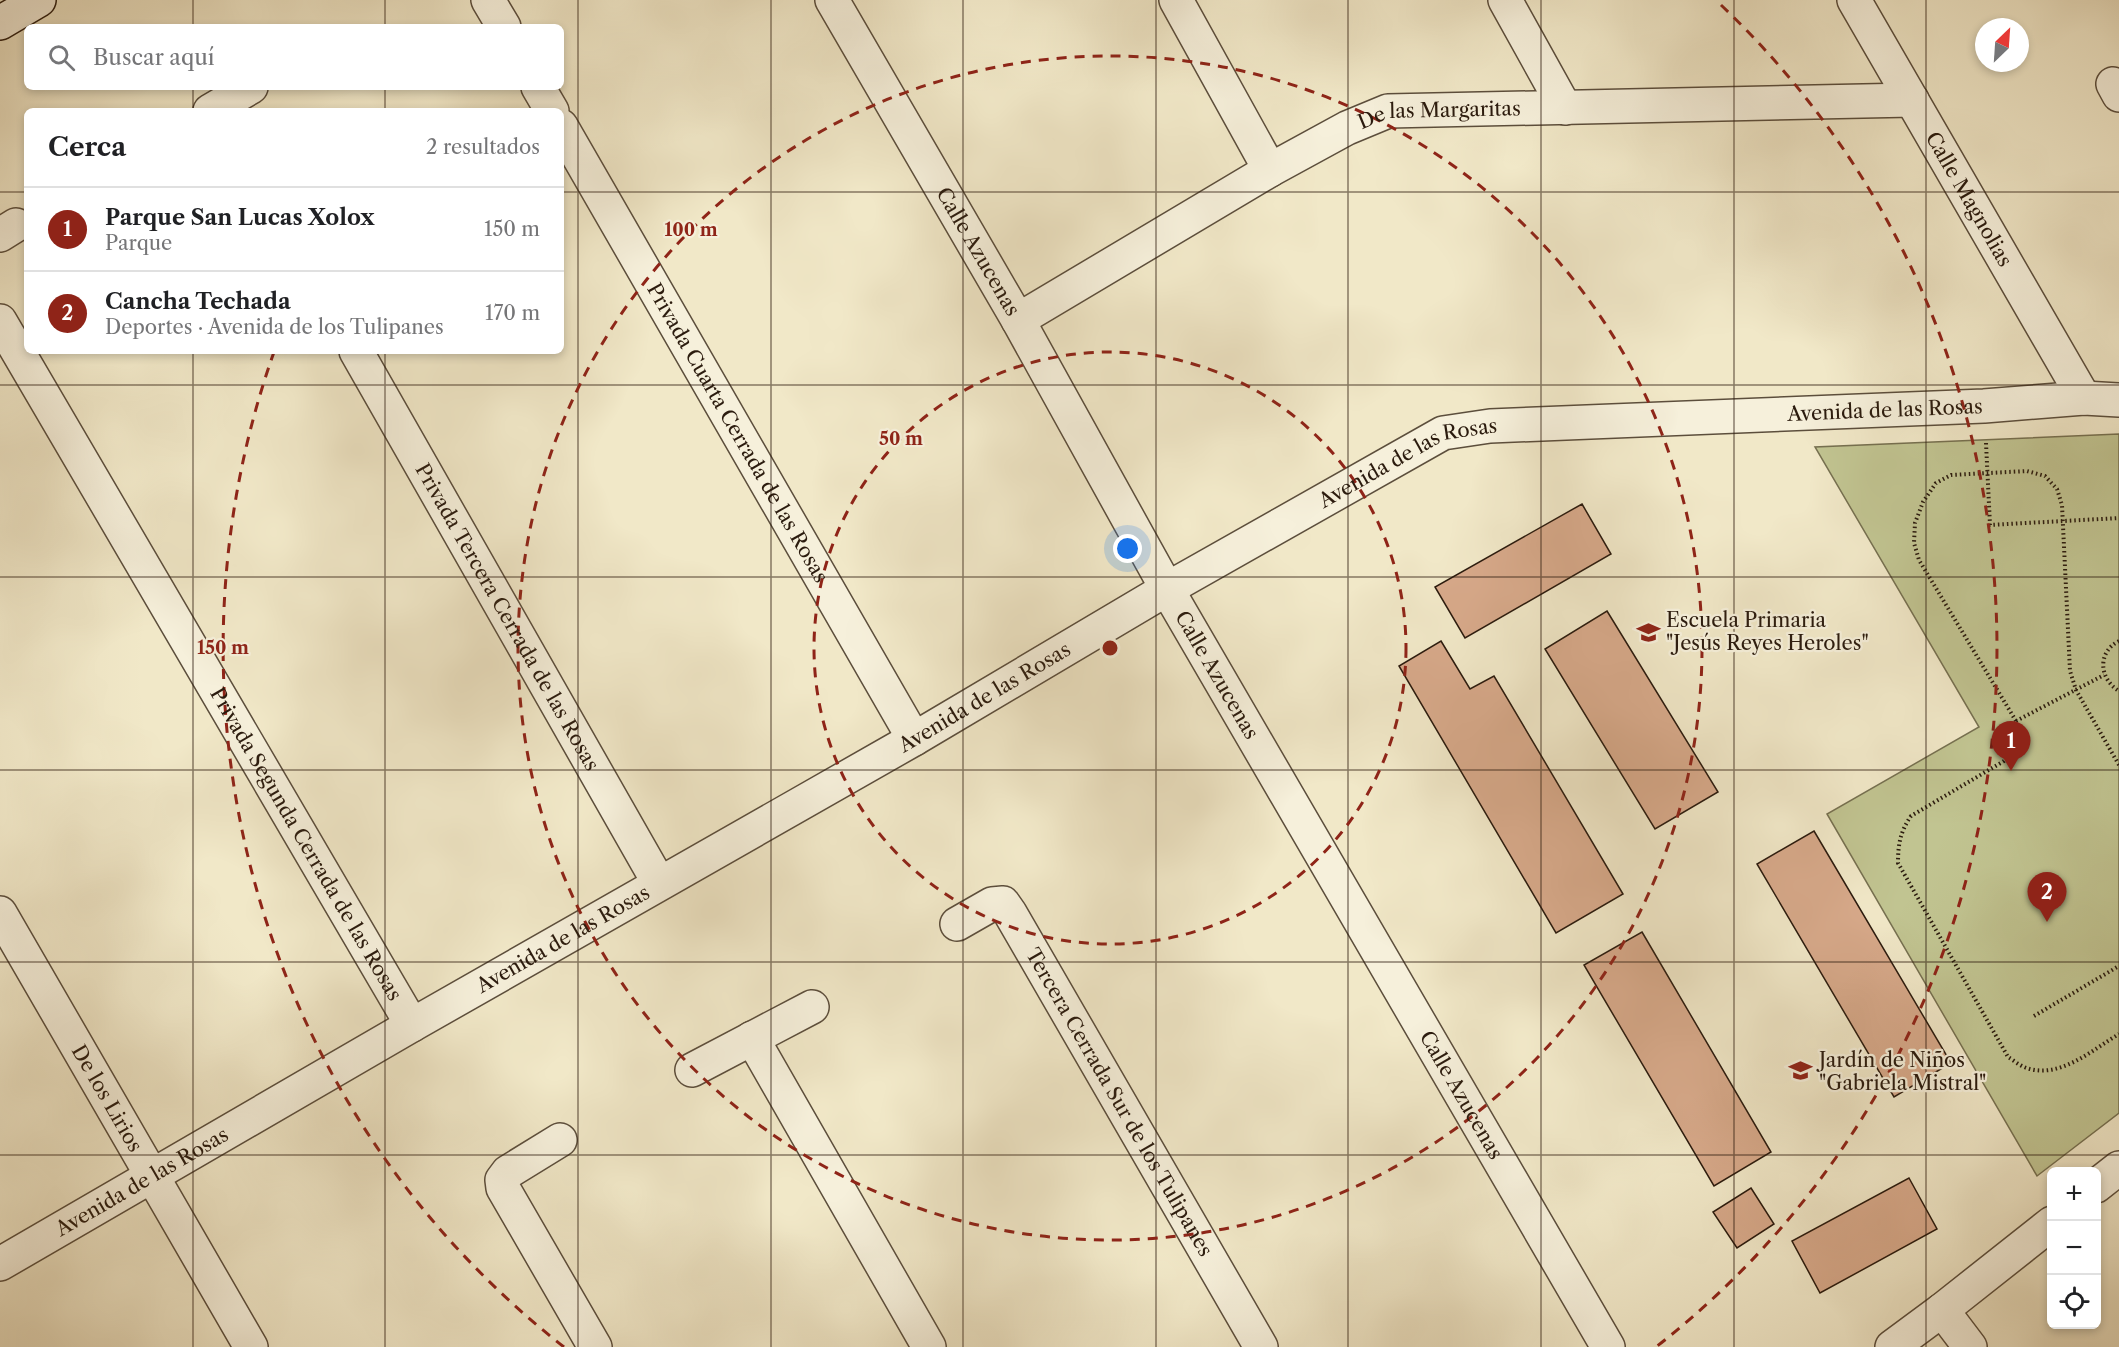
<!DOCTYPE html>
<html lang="es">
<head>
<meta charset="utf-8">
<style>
  body { margin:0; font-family:"Libre Caslon Text",serif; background:#f2f2f2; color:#202124 }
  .controls { position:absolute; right:18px; bottom:18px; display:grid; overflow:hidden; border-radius:9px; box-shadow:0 3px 9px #0003 }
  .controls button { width:54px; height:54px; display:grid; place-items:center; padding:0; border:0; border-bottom:2px solid #e0e0e0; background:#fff; color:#202124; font:30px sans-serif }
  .compass { position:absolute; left:1975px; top:18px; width:54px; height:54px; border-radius:50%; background:#fff; box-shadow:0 3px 9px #0003; rotate:25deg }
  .you { position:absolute; left:1128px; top:549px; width:21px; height:21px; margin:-15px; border:4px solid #fff; border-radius:50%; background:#1a73e8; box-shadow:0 0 0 9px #1a73e833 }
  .badge { display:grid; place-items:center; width:39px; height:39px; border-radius:50%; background:#8f2418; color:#fff; font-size:20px; font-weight:700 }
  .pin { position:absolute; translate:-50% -50px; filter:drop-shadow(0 2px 3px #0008) }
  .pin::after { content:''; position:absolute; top:32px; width:21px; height:18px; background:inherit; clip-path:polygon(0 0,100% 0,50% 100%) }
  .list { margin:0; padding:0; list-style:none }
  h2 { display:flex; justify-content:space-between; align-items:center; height:78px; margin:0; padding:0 24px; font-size:26px }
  h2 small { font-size:20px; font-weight:400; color:#757577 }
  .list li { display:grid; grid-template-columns:39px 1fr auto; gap:18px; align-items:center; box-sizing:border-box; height:84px; padding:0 24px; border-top:2px solid #e0e0e0 }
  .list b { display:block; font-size:22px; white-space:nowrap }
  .list p { margin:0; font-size:20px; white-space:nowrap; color:#757577 }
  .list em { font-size:20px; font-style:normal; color:#757577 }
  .icon { flex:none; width:33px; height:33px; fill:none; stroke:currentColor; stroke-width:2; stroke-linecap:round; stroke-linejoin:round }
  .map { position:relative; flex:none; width:2119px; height:1347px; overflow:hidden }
  .search { position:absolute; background:#fff; box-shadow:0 3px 9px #0003; left:24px; top:24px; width:540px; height:66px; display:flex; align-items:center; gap:15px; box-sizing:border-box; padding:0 21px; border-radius:9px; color:#757577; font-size:22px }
  .panel { position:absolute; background:#fff; box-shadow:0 3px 9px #0003; left:24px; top:108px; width:540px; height:246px; border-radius:9px }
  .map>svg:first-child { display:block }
  .green { fill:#c1c491; stroke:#767050; stroke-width:1.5 }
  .building { fill:#d7a98a; stroke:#2b1b0e; stroke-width:1.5 }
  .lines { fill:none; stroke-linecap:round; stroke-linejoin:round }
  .minor-casing { stroke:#5c4e3c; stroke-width:36 }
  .secondary-casing { stroke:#2b1b0e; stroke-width:36 }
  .path { stroke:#2b1b0e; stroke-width:4; stroke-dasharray:1.5 3; stroke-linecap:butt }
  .minor { stroke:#f6f0db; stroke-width:33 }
  .secondary { stroke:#f6f0db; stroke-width:33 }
  .grid { fill:none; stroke:#2b1b0e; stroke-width:1.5; stroke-opacity:0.55 }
  .ring { fill:none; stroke:#8f2418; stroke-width:3; stroke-dasharray:10 8 }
  .labels { text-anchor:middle; stroke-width:4.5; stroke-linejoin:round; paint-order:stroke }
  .street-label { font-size:20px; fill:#2b1b0e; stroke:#f6f0db }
  .poi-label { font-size:20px; fill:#2b1b0e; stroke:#f6f0db; text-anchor:start }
  .centre { fill:#8f2418; stroke:#f6f0db; stroke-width:3 }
  .ring-label { font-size:18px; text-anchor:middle; font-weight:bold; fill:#8f2418; stroke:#f6f0db; stroke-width:4.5; stroke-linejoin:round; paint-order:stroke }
</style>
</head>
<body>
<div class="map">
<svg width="2119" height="1347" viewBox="0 0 2119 1347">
  <rect width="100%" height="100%" fill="#f1e8c8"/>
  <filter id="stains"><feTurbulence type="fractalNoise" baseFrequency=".00333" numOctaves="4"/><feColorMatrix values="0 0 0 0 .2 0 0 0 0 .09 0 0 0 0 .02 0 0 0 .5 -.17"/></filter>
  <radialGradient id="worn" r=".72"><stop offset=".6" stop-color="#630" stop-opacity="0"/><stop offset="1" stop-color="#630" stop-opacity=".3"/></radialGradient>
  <path class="green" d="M 2119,434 L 2119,1113 L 2037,1176 L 1827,814 L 1979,727 L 1815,447 Z"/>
  <path class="building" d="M 1582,504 L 1611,554 L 1465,638 L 1435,587 Z
    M 1607,611 L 1718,792 L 1655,829 L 1545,649 Z
    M 1441,641 L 1470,689 L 1494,676 L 1623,894 L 1556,933 L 1399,666 Z
    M 1814,831 L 1951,1063 L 1894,1097 L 1757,864 Z
    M 1642,932 L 1771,1152 L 1714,1186 L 1584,965 Z
    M 1909,1178 L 1937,1229 L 1820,1293 L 1792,1241 Z
    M 1751,1188 L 1774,1224 L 1737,1248 L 1713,1212 Z"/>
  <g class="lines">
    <defs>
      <g id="minor">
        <path d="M 488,0 L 504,27"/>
        <path id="s1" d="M 832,0 L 1018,320 L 1167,589 L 1608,1347"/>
        <path d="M 1176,0 L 1270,170"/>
        <path d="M 1505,0 L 1565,108"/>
        <path id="s2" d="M 1854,0 L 2084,398"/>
        <path d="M 2113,84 L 2119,95"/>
        <path d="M 538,87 L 552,111"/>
        <path d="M 210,111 L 251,87"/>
        <path id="s3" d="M 561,126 L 914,739"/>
        <path d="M 0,235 L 16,225"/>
        <path id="s4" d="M 1018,320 L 1270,170 L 1347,128 L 1388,111 L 1912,100"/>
        <path id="s5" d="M 0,321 L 412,1025"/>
        <path id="s6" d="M 356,351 L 659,883"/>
        <path id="s7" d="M 0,913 L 251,1347"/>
        <path id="s8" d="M 957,924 L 992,904 L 1003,903 L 1010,913 L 1261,1347"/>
        <path d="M 752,1038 L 929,1347"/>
        <path d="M 692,1070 L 812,1007"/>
        <path d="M 560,1140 L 508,1172 L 502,1180 L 503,1188 L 595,1347"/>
        <path d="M 2096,1186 L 2119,1168"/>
        <path id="s9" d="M 0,1264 L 412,1025 L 914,739 L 1167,589 L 1443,433 L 1490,426 L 1984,406 L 2084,398 L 2119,400"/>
        <path d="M 1942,1310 L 1970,1347"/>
        <path d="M 1892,1347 L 1942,1310 L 2052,1223"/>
      </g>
      <path id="secondary" d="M 0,23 L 39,0"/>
    </defs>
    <use href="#minor" class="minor-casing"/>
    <use href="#secondary" class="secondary-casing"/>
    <path class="path" d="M 1986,443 L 1990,525 L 2119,518
      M 2119,641 C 2097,652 2099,679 2119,691
      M 2016,721 L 2104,675
      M 2119,765 L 2076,690 L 2070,671 L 2062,505 L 2057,489 L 2045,476 L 2027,471 L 1951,475 L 1936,483 L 1923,502 L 1915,523 L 1914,543 L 1919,560 L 2016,721 C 2018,741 2017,747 2004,761 L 1911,816 C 1900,832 1898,845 1898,863 L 2008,1057 C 2013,1060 2019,1065 2024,1067 C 2058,1081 2092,1050 2119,1034
      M 2034,1016 L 2119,966"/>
    <use href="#minor" class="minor"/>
    <use href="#secondary" class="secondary"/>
  </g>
  <path class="grid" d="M 193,0 L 193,27M 385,0 L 385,27M 578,0 L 578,1347M 771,0 L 771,1347M 963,0 L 963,1347M 1156,0 L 1156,1347M 1348,0 L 1348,1347M 1541,0 L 1541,1347M 1734,0 L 1734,1347M 1926,0 L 1926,1347M 193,87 L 193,111M 385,87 L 385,111M 0,192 L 27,192M 561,192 L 2119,192M 193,351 L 193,1347M 385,351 L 385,1347M 0,385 L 2119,385M 0,577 L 2119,577M 0,770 L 2119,770M 0,962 L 2119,962M 0,1155 L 2119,1155"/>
  <g class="ring">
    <circle cx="1110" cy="648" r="296"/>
    <circle cx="1110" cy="648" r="592"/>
    <path d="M564 1347A887 887 0 0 1 274 352M1721 5A887 887 0 0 1 1656 1347"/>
  </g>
  <defs>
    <symbol id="school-bare" viewBox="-9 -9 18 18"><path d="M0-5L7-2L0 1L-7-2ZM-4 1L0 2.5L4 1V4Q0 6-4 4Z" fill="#8f2418" stroke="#f6f0db" stroke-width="2.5" paint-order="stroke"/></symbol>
  </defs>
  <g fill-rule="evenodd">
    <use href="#school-bare" x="1632" y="616" width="33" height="33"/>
    <use href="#school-bare" x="1784" y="1054" width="33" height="33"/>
  </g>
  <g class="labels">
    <g class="street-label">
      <text dy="7" stroke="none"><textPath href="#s4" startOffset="476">De las Margaritas</textPath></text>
      <text dy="7" stroke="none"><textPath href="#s2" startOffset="230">Calle Magnolias</textPath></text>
      <text dy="7" stroke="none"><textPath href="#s1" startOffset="291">Calle Azucenas</textPath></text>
      <text dy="7" stroke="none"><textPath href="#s9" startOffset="2108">Avenida de las Rosas</textPath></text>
      <text dy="7" stroke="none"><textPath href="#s3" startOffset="354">Privada Cuarta Cerrada de las Rosas</textPath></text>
      <text dy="7" stroke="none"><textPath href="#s9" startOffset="1622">Avenida de las Rosas</textPath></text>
      <text dy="7" stroke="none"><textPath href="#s6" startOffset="306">Privada Tercera Cerrada de las Rosas</textPath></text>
      <text dy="7" stroke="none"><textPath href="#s1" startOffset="777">Calle Azucenas</textPath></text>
      <text dy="7" stroke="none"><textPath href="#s9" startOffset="1136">Avenida de las Rosas</textPath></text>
      <text dy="7" stroke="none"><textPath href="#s5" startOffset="606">Privada Segunda Cerrada de las Rosas</textPath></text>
      <text dy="7" stroke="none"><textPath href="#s9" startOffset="650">Avenida de las Rosas</textPath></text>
      <text dy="7" stroke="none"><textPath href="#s1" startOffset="1263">Calle Azucenas</textPath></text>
      <text dy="7" stroke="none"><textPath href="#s7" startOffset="214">De los Lirios</textPath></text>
      <text dy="7" stroke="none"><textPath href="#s8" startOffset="282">Tercera Cerrada Sur de los Tulipanes</textPath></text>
      <text dy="7" stroke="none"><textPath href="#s9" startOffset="164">Avenida de las Rosas</textPath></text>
    </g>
    <g class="poi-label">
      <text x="1666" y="627">Escuela Primaria<tspan x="1666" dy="23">"Jesús Reyes Heroles"</tspan></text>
      <text x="1819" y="1067">Jardín de Niños<tspan x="1819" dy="23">"Gabriela Mistral"</tspan></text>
    </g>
  </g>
  <circle cx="1110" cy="648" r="9" class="centre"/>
  <g class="ring-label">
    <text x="691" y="236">100 m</text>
    <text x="901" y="445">50 m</text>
    <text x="223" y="654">150 m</text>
  </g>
  <rect width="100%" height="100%" filter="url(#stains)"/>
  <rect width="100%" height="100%" fill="url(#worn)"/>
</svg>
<div class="controls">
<button>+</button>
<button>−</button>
<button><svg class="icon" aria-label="locate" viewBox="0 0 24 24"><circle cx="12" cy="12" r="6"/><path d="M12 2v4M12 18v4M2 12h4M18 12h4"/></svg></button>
</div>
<svg class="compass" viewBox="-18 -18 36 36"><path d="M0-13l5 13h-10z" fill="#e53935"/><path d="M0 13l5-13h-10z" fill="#757577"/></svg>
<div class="you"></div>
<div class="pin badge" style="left:2011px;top:771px">1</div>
<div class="pin badge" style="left:2047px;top:922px">2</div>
<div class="search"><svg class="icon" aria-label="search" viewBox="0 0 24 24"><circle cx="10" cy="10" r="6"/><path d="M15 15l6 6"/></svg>Buscar aquí</div>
<section class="panel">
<h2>Cerca<small>2 resultados</small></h2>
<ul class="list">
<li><span class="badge">1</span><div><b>Parque San Lucas Xolox</b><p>Parque</p></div><em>150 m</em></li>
<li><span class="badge">2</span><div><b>Cancha Techada</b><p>Deportes · Avenida de los Tulipanes</p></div><em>170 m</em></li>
</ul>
</section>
</div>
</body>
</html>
